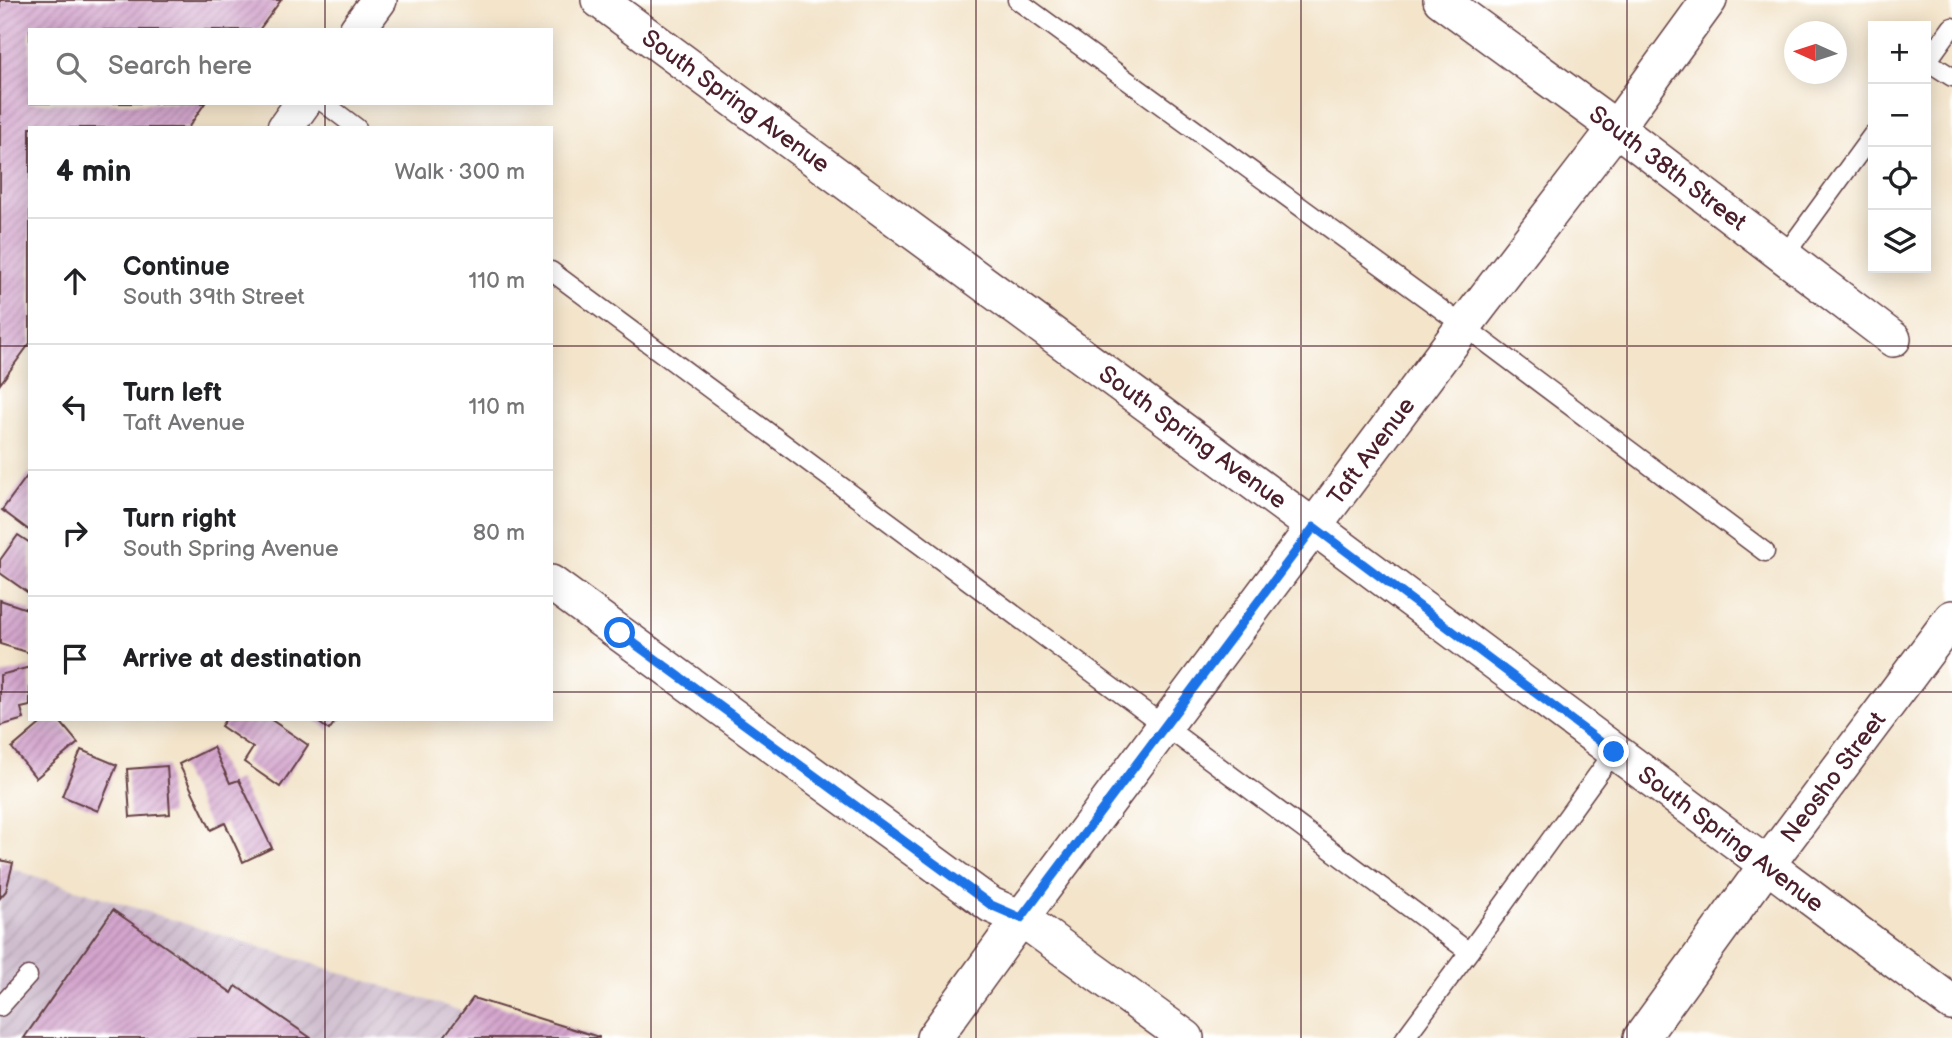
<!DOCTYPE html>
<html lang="en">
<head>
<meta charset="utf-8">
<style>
  body { margin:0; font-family:"Balsamiq Sans",sans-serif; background:#f6f6f6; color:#202124 }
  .controls { position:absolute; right:21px; top:21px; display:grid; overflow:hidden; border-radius:0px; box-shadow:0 4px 18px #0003 }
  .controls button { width:63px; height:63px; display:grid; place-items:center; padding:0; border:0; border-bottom:2px solid #e0e0e0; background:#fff; color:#202124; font:35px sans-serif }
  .compass { position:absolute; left:1784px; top:21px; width:63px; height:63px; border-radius:50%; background:#fff; box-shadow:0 4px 18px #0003; rotate:273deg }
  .stop { position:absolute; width:21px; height:21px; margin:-16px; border:5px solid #1a73e8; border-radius:50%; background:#fff }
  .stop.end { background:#1a73e8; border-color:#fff; box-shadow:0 2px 7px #0008 }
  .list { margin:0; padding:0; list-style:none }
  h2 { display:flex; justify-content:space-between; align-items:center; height:91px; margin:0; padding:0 28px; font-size:30px }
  h2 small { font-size:23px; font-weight:400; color:#757577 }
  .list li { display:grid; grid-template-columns:46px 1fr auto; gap:21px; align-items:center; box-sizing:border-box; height:126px; padding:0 28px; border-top:2px solid #e0e0e0 }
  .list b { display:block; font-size:26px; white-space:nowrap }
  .list p { margin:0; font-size:23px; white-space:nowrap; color:#757577 }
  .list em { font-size:23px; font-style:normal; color:#757577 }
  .icon { flex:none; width:38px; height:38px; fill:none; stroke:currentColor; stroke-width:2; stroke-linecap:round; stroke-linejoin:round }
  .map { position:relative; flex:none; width:1952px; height:1038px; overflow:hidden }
  .search { position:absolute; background:#fff; box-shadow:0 4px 18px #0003; left:28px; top:28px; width:525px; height:77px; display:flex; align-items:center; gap:18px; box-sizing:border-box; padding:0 24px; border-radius:0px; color:#757577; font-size:26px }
  .panel { position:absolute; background:#fff; box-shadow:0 4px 18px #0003; left:28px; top:126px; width:525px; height:595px; border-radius:0px }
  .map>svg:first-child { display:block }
  .industrial { fill:url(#industrial-furrows) }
  .building { fill:url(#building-hatch) }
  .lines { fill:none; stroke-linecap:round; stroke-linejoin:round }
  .lane-casing { stroke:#633d43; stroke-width:21 }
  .street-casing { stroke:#633d43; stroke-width:38 }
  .lane { stroke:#fff; stroke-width:18 }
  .street { stroke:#fff; stroke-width:35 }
  .route { stroke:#1a73e8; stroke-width:9 }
  .grid { fill:none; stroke:#4a1f2b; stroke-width:2; stroke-opacity:0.55 }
  .labels { text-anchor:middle; stroke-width:6; stroke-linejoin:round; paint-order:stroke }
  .street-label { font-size:24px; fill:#4a1f2b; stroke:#fff }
</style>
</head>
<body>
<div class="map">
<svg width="1952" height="1038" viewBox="0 0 1952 1038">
  <defs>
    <pattern id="industrial-furrows" width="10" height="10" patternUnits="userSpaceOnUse" patternTransform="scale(1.75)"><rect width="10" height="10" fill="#cfbdce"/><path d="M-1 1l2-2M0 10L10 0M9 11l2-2" fill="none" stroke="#b3a2b1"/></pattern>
    <pattern id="building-hatch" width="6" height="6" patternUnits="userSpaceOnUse" patternTransform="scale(1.75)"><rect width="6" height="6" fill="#d4a5cd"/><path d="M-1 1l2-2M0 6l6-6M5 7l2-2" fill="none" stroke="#ae86a7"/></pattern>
  </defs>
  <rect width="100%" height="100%" fill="#fff"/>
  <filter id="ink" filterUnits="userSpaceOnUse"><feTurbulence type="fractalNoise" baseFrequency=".0143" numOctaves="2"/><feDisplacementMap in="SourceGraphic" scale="14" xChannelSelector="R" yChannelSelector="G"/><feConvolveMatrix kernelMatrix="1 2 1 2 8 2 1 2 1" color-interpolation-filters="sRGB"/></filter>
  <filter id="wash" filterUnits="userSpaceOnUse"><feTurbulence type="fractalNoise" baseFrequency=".00686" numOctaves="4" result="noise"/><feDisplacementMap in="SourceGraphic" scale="28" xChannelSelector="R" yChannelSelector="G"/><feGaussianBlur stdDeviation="1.57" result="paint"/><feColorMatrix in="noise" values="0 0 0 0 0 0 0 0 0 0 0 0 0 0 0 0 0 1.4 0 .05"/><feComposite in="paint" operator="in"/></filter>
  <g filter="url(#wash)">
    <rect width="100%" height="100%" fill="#f3e4ca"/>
    <path class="industrial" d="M 0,865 L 547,1038 L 0,1038 Z"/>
    <g id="blocks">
      <path class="building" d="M 0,0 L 281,0 L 259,30 L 30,30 L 30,103 L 205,103 L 188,128 L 30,128 L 30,343 L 0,384 Z
        M 30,472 L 30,531 L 2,510 Z
        M 18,535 L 30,543 L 30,594 L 0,573 L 0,560 Z
        M 0,600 L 30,610 L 30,653 L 0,644 Z
        M 30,667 L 30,706 L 21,708 L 24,719 L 0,726 L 0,675 Z
        M 46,719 L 58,719 L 78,743 L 36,778 L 12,748 Z
        M 226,719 L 270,719 L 308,745 L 280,787 L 244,762 L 253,748 L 221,726 Z
        M 314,719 L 337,719 L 329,730 Z
        M 213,747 L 230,783 L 239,780 L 272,848 L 243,862 L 225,823 L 211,830 L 179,764 Z
        M 81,750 L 117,765 L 98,811 L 62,796 Z
        M 167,766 L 170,814 L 130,817 L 127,769 Z
        M 0,860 L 13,863 L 6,891 L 0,898 Z
        M 113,910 L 232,993 L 236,986 L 311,1038 L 24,1038 Z
        M 473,998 L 599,1037 L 599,1038 L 443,1038 Z"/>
    </g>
  </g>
  <g filter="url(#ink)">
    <use href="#blocks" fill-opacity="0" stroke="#633d43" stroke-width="2"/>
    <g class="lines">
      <defs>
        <path id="lane" d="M 1017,0 L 1464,326 L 1765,552
          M 1927,61 L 1952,77
          M 1926,63 L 1952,27
          M 324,103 L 357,128
          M 1784,256 L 1873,134
          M 551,271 L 1469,952 L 1614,752
          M 0,1007 L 28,976
          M 1405,1038 L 1469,952"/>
        <path id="street" d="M 599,0 L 1314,527 L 1952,1003
          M 1441,0 L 1616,128 L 1893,339
          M 357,30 L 379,0
          M 285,128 L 303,103
          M 551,583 L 991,905 L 1021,918 L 1186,1038
          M 934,1038 L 1021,918 L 1464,326 L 1616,128 L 1709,0
          M 1641,1038 L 1766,866 L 1952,618"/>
      </defs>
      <use href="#lane" class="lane-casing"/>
      <use href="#street" class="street-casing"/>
      <use href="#lane" class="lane"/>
      <use href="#street" class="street"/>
    </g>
  </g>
  <g class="lines" filter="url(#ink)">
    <path class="route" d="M 620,633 L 991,905 L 1021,918 L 1314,527 L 1614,752"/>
  </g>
  <path class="grid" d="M 325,0 L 325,30M 651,0 L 651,1038M 976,0 L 976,1038M 1301,0 L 1301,1038M 1627,0 L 1627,1038M 325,103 L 325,128M 0,346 L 30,346M 551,346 L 1952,346M 0,692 L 30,692M 551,692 L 1952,692M 325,719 L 325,1038"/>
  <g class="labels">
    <g class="street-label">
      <text transform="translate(736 101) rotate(36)" y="8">South Spring Avenue</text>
      <text transform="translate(1668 168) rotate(37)" y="8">South 38th Street</text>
      <text transform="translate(1193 437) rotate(36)" y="8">South Spring Avenue</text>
      <text transform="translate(1371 451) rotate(-53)" y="8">Taft Avenue</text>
      <text transform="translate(1833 777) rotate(-53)" y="8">Neosho Street</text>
      <text transform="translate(1731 839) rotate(37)" y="8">South Spring Avenue</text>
    </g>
  </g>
</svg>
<div class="controls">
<button>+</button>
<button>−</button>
<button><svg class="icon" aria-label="locate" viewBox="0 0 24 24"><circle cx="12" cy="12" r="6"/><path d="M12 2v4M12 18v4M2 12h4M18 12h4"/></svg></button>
<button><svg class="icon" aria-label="layers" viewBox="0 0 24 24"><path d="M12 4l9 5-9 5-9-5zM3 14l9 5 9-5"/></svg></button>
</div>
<svg class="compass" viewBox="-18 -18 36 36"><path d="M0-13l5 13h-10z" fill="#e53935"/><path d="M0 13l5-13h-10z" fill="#757577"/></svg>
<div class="stop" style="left:620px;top:633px"></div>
<div class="stop end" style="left:1614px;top:752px"></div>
<div class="search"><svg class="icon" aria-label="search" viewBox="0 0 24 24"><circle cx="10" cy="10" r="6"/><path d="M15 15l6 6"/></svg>Search here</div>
<section class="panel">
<h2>4 min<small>Walk · 300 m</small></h2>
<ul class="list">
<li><svg class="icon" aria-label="ahead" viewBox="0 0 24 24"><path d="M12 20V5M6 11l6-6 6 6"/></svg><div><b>Continue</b><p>South 39th Street</p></div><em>110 m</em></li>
<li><svg class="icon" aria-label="left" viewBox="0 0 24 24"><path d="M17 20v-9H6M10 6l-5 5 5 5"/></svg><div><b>Turn left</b><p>Taft Avenue</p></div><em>110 m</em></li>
<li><svg class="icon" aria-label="right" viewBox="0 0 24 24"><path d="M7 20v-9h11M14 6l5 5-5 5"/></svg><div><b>Turn right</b><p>South Spring Avenue</p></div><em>80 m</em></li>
<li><svg class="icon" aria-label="arrive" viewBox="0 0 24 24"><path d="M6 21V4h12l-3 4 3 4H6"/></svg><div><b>Arrive at destination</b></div></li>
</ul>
</section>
</div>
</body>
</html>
